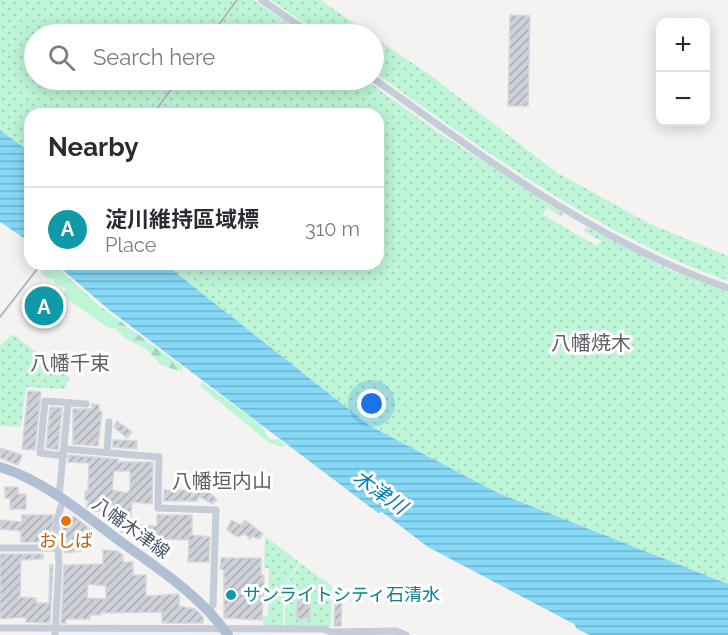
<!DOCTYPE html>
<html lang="en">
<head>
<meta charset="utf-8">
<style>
  body { margin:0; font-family:Raleway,"Noto Sans JP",sans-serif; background:#f2f2f3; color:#2b2b33 }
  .controls { position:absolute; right:18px; top:18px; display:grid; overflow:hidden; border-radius:12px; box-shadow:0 3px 15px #0003 }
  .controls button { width:54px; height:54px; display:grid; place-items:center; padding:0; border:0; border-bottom:2px solid #e1e1e2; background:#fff; color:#2b2b33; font:30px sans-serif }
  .you { position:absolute; left:372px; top:404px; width:21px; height:21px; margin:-15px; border:4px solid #fff; border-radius:50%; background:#1a73e8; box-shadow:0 0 0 9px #1a73e833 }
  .badge { display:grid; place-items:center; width:39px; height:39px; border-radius:50%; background:#7c3aed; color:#fff; font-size:20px; font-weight:700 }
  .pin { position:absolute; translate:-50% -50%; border:3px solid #fff; box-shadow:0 2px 6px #0006 }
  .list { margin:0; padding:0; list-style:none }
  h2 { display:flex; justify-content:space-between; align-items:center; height:78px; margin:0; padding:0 24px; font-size:26px }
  h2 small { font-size:20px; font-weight:400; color:#7c7c81 }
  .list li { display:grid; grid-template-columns:39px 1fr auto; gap:18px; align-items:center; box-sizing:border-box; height:84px; padding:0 24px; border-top:2px solid #e1e1e2 }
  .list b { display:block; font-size:22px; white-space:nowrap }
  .list p { margin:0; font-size:20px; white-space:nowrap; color:#7c7c81 }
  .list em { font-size:20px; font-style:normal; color:#7c7c81 }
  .icon { flex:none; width:33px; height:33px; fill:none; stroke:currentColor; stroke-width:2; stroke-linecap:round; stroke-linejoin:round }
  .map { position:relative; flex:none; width:728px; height:635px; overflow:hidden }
  .search { position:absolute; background:#fff; box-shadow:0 3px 15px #0003; left:24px; top:24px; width:360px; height:66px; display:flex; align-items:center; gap:15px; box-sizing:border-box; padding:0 21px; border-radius:33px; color:#7c7c81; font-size:22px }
  .panel { position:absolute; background:#fff; box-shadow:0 3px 15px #0003; left:24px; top:108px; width:360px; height:162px; border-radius:18px }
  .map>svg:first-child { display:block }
  .grass { fill:url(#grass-dots) }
  .forest { fill:url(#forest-firs) }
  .water { fill:url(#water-rules) }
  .building { fill:url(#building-hatch); stroke:#d6d8de; stroke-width:1.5; fill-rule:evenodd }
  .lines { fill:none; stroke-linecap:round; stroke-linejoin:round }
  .minor { stroke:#c5cdd8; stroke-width:7 }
  .primary { stroke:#afbfd4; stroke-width:10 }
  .rail { stroke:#b4b7bd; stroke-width:2 }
  .food-dot { fill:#e8710a; stroke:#fff; stroke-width:2 }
  .culture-dot { fill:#0f9aa8; stroke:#fff; stroke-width:2 }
  .labels { text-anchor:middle; stroke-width:6; stroke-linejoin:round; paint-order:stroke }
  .street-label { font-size:18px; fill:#475463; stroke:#fff }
  .food-label { font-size:18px; fill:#c56008; stroke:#fff }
  .culture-label { font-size:18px; fill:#0d838f; stroke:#fff; text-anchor:start }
  .neighbourhood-label { font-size:20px; fill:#5e6268; stroke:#fff }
  .water-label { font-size:20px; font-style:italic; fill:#027dac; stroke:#fff }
</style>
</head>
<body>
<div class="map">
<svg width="728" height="635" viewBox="0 0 728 635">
  <defs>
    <pattern id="grass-dots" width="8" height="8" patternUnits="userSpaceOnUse" patternTransform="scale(1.5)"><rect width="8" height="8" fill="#bef5d7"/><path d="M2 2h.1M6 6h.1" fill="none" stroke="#a5d4bb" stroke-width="1.8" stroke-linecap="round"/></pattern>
    <pattern id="forest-firs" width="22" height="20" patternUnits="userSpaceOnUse" patternTransform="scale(1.5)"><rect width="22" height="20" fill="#bef5d7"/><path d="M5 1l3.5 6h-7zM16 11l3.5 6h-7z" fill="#a5d4bb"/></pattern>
    <pattern id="water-rules" width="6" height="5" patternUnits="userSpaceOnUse" patternTransform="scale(1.5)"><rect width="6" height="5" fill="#86d8f7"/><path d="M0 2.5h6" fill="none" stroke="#6fb2cc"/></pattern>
    <pattern id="building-hatch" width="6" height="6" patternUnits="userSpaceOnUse" patternTransform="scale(1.5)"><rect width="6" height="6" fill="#ced1d8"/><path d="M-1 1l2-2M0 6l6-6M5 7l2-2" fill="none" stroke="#a9acb3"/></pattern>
  </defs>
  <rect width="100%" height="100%" fill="#f5f2f2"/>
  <path class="grass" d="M 0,0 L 254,0 L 304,34 L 34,34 L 34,80 L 366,80 L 432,128 L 564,214 L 562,217 L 546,208 L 543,215 L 597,246 L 601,241 L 584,231 L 586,227 L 668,269 L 728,292 L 728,584 L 498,493 L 370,426 L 165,264 L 378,264 L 378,114 L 30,114 L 30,152 L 0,130 Z
    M 271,0 L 320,0 L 370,34 L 320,34 Z
    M 374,37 L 434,78 L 556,172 L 648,223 L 728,256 L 728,281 C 597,234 486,152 374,72 Z
    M 13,334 L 70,378 L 64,389 L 26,387 L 21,427 L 0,426 L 0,345 Z
    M 265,536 L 299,562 L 285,586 L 283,627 L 263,626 L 263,617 L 268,616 L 269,568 L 264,568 Z
    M 300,563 L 332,586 L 331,627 L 285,627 L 286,586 Z"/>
  <path class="forest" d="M 47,264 L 54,264 L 97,304 L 181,366 L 183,372 L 161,365 L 146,349 L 125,338 L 115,328 L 108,328 L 69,300 L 63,293 L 67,289 L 55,284 L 53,279 L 47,279 L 41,272 Z
    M 202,382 L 261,425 L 269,439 L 278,439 L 285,445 L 281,447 L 268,442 L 200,386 Z"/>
  <path class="water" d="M 0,130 L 30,152 L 30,242 L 0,222 Z
    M 56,264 L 165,264 L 370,426 L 498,493 L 728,584 L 728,635 L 590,635 L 577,629 L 574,624 L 428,547 L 382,512 L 378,513 L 108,309 Z"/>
  <path class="building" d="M 510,15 L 530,16 L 528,106 L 508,106 Z
    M 28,391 L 41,392 L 35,450 L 22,449 Z
    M 92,404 L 99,405 L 99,411 L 102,412 L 98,446 L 73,444 L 73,409 L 92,409 Z
    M 50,407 L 62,408 L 58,450 L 46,448 Z
    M 117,421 L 132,432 L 127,438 L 114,427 Z
    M 113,440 L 137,441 L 137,449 L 113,447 Z
    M 0,448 L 22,455 L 18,465 L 0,458 Z
    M 69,455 L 118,459 L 118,462 L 153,462 L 152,504 L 132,502 L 130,525 L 157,526 L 157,515 L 192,515 L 192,535 L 210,537 L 209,562 L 188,562 L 189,540 L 159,539 L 159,535 L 121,532 L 121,523 L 105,520 L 106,512 L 92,511 L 93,508 L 87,507 L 88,500 L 85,500 L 85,491 L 88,491 L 89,463 L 68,462 ZM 114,471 L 130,471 L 130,490 L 127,493 L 112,490 Z
    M 201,486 L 217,499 L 213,504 L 198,496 L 198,501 L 164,501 L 164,490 L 192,490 L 192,497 Z
    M 5,487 L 18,487 L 18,494 L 26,494 L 26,509 L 10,509 L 10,498 L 5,498 Z
    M 22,515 L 53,515 L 52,542 L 21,542 L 21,531 L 0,529 L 0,520 L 22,522 Z
    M 64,515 L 75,517 L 91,530 L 86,538 L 78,532 L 81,551 L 64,553 L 62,524 Z
    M 231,520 L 241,525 L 245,520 L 263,534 L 259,539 L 252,536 L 250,539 L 245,534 L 237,537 L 227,530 Z
    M 103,550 L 117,551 L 123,555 L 123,562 L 133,562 L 133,575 L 146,575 L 146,596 L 179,594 L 179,606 L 195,609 L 203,617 L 203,623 L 162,623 L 162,612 L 101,613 L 101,615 L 90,615 L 90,619 L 66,619 L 66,623 L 61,623 L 64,565 L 103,564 ZM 88,584 L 106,586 L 106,599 L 87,598 Z
    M 0,554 L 43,554 L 43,559 L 21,560 L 20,597 L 36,598 L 36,603 L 49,603 L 50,565 L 53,565 L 50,623 L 26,622 L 26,617 L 0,619 Z
    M 221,558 L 261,558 L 261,575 L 264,575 L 262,620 L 224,618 L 224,570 L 220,569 Z
    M 301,598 L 308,599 L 310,602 L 310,619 L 297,619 L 297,601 L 301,601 Z
    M 335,598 L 342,598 L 341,626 L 334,626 Z"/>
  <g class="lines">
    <path class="minor" d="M 262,0 L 311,34
      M 374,79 C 485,158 597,243 728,288
      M 65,449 L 159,457 L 158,508 L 216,510 L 213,605 L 209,610
      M 107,452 L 109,422
      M 64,456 L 40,453 L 45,401 L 86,404
      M 59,497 L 68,403
      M 0,548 L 57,548
      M 0,628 L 323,629 L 331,632 L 396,631 L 406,635
      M 55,635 L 59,563 L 56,523 L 63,500"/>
    <path class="primary" d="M 0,467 C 43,480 81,512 117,539 C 157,568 199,594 228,635"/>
    <path class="rail" d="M 212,34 L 237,0
      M 153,114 L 178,80
      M 0,317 L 41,264"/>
  </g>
  <circle class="food-dot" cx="66" cy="521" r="6"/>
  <circle class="culture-dot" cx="231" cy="595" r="6"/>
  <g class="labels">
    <g class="street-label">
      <text transform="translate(131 528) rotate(36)" y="6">八幡木津線</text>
    </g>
    <g class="food-label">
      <text x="66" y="547">おしば</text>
    </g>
    <g class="culture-label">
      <text x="243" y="601">サンライトシティ石清水</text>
    </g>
    <g class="neighbourhood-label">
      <text x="591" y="350">八幡焼木</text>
      <text x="70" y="370">八幡千束</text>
      <text x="222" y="488">八幡垣内山</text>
    </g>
    <g class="water-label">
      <text transform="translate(380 492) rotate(35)" y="7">木津川</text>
    </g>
  </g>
</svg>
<div class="controls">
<button>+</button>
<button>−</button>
</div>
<div class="you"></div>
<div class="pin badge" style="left:44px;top:306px;background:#0f9aa8">A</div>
<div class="search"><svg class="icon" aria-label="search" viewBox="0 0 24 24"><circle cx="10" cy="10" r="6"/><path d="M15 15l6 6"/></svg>Search here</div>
<section class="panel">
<h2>Nearby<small></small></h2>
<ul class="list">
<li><span class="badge" style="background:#0f9aa8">A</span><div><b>淀川維持區域標</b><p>Place</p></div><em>310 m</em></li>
</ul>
</section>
</div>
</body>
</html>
